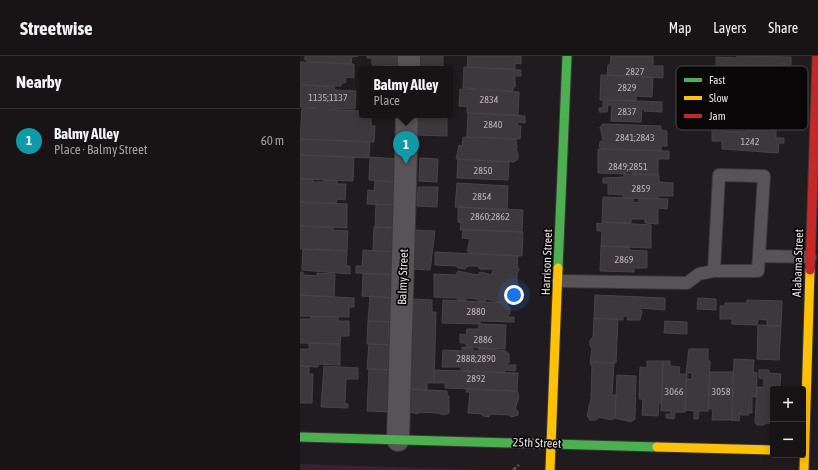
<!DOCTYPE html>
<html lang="en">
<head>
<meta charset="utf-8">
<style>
  body { margin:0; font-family:"Asap Condensed",sans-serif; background:#211d1f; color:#f1f3f6 }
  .controls { position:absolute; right:12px; bottom:12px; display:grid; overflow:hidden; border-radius:4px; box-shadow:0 2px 10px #0003 }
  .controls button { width:36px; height:36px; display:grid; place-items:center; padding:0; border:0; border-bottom:1px solid #363335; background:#181416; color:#f1f3f6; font:20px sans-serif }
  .you { position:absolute; left:214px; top:239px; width:14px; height:14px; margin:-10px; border:3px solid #fff; border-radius:50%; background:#1a73e8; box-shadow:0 0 0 6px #1a73e833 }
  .badge { display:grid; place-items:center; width:26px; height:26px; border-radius:50%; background:#a19a9d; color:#fff; font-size:13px; font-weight:700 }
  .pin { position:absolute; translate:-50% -33px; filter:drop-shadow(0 1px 2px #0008) }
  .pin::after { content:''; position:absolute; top:21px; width:14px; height:12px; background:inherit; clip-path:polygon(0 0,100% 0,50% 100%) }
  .popup { position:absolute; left:59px; top:10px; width:94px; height:52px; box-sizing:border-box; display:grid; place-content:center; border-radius:4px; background:#181416; filter:drop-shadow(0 1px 3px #0005); font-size:13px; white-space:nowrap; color:#9f9ea1 }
  .popup b { font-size:15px; color:#f1f3f6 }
  .popup::after { content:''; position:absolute; left:50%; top:100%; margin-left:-8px; border:8px solid transparent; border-top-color:#181416 }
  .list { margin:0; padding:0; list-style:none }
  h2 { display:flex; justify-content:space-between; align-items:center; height:52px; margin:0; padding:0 16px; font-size:17px }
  h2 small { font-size:13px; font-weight:400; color:#9f9ea1 }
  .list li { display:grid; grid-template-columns:26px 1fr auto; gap:12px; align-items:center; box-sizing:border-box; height:64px; padding:0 16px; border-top:1px solid #363335 }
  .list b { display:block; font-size:15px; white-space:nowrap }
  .list p { margin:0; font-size:13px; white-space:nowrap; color:#9f9ea1 }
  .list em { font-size:13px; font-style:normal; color:#9f9ea1 }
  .map { position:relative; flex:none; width:518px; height:414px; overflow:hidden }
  header { display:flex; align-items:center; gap:24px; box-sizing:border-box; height:56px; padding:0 20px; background:#181416; border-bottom:1px solid #363335 }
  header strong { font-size:19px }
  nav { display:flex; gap:22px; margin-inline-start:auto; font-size:14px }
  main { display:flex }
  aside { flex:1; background:#181416 }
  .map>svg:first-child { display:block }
  .green { fill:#39212f }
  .building { fill:#3d383b; stroke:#484446 }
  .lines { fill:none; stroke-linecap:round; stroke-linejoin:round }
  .lane-casing { stroke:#3b3739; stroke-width:14 }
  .street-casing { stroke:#3b3739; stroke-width:24 }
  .fast-casing { stroke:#3b3739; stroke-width:11 }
  .slow-casing { stroke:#3b3739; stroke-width:11 }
  .jam-casing { stroke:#3b3739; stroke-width:11 }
  .path { stroke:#595557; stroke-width:2.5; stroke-dasharray:4 2; stroke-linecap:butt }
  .lane { stroke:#585356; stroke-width:12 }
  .street { stroke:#585356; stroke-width:22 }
  .fast { stroke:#4caf50; stroke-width:9 }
  .slow { stroke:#ffc107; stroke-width:9 }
  .jam { stroke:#c62828; stroke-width:9 }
  .labels { text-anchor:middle; stroke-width:3.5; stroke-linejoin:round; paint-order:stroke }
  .number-label { font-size:10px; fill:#bcb5b8 }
  .street-label { font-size:12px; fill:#e6dfe2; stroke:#090607 }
  .key { fill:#090607; stroke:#4b4749; stroke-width:1 }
  .key-label { font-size:11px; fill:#e6dfe2 }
</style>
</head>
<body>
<header>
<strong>Streetwise</strong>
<nav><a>Map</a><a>Layers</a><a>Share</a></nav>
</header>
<main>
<aside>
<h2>Nearby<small></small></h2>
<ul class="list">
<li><span class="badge" style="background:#0f9aa8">1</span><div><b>Balmy Alley</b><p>Place · Balmy Street</p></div><em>60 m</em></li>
</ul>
</aside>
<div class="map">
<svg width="518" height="414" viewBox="0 0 518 414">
  <rect width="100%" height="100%" fill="#201b1e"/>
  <path class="green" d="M 0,408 L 184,414 L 0,414 Z"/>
  <path class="building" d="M 5,0 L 58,0 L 52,1 L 51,8 L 8,6 L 8,4 L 5,4 Z
    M 67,0 L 102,0 L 102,10 L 72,9 L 72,2 L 67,2 Z
    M 119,0 L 143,0 L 143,10 L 139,10 L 139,13 L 118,13 Z
    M 168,0 L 221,0 L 221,8 L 215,7 L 215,13 L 167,11 Z
    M 311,0 L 353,0 L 353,10 L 363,10 L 363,22 L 307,19 L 308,9 L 310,9 Z
    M 437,0 L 491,1 L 491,9 L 482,8 L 482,10 L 485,10 L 484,21 L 482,21 L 482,24 L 436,24 L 436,21 L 416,20 L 416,1 L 437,2 Z
    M 0,6 L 54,8 L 54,22 L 46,21 L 45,27 L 41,27 L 41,30 L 1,29 Z
    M 164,11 L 221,14 L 221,20 L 213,20 L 213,21 L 215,21 L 215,31 L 213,31 L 213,35 L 163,32 Z
    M 301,19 L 353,21 L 352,41 L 336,40 L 336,45 L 300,44 Z
    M 396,23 L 411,23 L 411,27 L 431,27 L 430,49 L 395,47 Z
    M 435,24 L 489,27 L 488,47 L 456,45 L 456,48 L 442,47 L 443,36 L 435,36 Z
    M 0,29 L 35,31 L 34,34 L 56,35 L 55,53 L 0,51 Z
    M 160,33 L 219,36 L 218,59 L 167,57 L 167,51 L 159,50 Z
    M 312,44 L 362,46 L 362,56 L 344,55 L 344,52 L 342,52 L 341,66 L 311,65 L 312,49 L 308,49 L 307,56 L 299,56 L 299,52 L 303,52 L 303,45 Z
    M 430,47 L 491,49 L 491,58 L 484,57 L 483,68 L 480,68 L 480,71 L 424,69 L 424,50 L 430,50 Z
    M 2,52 L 62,55 L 62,59 L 71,59 L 71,70 L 75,70 L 74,86 L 0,83 Z
    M 382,56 L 391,57 L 390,65 L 382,64 Z
    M 168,57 L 225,60 L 225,67 L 218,66 L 217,70 L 221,70 L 220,83 L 167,81 Z
    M 118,59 L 147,59 L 147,80 L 117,79 Z
    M 303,68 L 361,70 L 361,74 L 367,75 L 367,90 L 361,90 L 361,95 L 302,93 L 299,91 L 300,86 L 303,84 L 300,71 Z
    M 412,72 L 423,72 L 423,75 L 446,76 L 446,72 L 476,73 L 476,82 L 484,82 L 484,87 L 479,87 L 478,97 L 422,93 L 422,85 L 412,85 Z
    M 163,81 L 216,83 L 217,92 L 216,93 L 218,97 L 218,103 L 214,106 L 156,103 L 159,89 L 162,90 Z
    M 0,83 L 70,86 L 69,102 L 0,99 Z
    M 298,93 L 369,95 L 369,103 L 358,103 L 358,119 L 332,118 L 332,116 L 326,116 L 326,118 L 298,117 Z
    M 0,99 L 54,101 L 53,125 L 0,123 Z
    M 70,101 L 99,103 L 98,126 L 69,124 Z
    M 120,102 L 138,103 L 137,126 L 119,125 Z
    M 158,103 L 209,106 L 208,124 L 157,122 Z
    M 324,118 L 359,119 L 359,126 L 373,127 L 373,140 L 358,140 L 358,143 L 323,142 L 323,139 L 308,138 L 308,127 L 303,127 L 303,122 L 324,121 Z
    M 0,123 L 13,123 L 13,126 L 24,126 L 24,124 L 37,124 L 37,128 L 46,128 L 45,144 L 37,143 L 36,147 L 0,146 Z
    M 75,125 L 99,126 L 97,149 L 67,148 L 68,134 L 74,135 Z
    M 157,127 L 208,130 L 207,154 L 155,151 Z
    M 118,131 L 138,131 L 137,151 L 117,150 Z
    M 303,141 L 333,142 L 333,147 L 339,146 L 339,142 L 368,143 L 367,153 L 358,152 L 358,168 L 345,167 L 345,163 L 331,163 L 331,167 L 302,166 Z
    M 0,146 L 47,148 L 47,172 L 0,170 Z
    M 76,148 L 96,149 L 95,172 L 75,171 Z
    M 158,151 L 223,154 L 222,176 L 160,174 L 161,167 L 158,166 Z
    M 302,166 L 351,169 L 351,192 L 301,190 L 302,175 L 297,175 L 297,167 L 302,168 Z
    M 0,170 L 33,171 L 33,174 L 48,175 L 47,195 L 0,193 Z
    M 74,171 L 96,172 L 95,196 L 73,195 Z
    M 163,173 L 223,176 L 222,200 L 170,197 L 167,195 L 170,183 L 162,182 Z
    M 115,174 L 135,175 L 130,214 L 113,213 Z
    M 301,190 L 329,191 L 329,194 L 347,195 L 347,212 L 334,212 L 334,216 L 300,215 Z
    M 3,193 L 47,195 L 46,210 L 50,210 L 50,218 L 2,214 Z
    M 63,194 L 95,196 L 95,219 L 56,217 L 56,210 L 62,210 Z
    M 135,196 L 218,200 L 217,209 L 219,214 L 217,218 L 217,227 L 219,231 L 216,247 L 193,245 L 187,243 L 184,246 L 179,245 L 177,243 L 167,242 L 165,245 L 158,244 L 156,242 L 134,241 L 134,218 L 156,219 L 158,215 L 177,219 L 180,216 L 185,217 L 191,219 L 194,213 L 180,213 L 177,210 L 168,210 L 165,213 L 158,212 L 156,210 L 135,209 Z
    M 0,216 L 3,216 L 3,219 L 17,220 L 17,217 L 35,218 L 34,241 L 0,239 Z
    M 63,218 L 95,219 L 94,242 L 62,240 Z
    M 0,239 L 54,242 L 54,251 L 49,251 L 49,261 L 0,260 Z
    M 295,239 L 365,242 L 365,254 L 340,252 L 342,256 L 340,264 L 327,264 L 328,260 L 323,260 L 323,264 L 294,262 Z
    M 70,240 L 94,242 L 93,266 L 68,265 Z
    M 398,242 L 416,243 L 416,254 L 397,253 Z
    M 113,243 L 132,244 L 132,256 L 136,256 L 134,327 L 127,327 L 127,334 L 109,333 Z
    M 143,244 L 208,247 L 207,250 L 210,252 L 210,257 L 207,261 L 214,261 L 214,266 L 180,265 L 180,268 L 142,267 Z
    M 447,244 L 482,245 L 481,270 L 467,270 L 467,264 L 458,263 L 457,269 L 432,268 L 432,263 L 420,263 L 420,250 L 425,250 L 425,247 L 447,247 Z
    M 11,260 L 38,261 L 38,265 L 49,265 L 49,280 L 41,280 L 40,288 L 0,287 L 0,263 L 11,263 Z
    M 294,262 L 318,263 L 316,307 L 290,306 L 292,292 L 290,290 L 290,284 L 293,281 Z
    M 68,265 L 89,266 L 88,289 L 67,288 Z
    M 365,265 L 387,266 L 387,278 L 364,277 Z
    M 179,268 L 206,269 L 205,293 L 179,292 L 166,290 L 166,287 L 160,287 L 160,278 L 166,279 L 167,273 L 178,273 Z
    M 458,269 L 481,270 L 479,304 L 457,303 Z
    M 9,287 L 40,288 L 40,309 L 18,308 L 18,311 L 0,310 L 0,293 L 9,293 Z
    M 69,288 L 93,289 L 92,314 L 67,313 Z
    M 162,291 L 173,292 L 173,295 L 179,295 L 179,292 L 206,295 L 206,297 L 209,297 L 209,307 L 206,307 L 206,309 L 216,309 L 215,315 L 205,314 L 205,317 L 161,315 L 161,311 L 142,311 L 143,294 L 162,295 Z
    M 389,293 L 408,293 L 408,305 L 410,305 L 408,355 L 399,355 L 398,363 L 394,363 L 394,355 L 385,354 L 386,323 L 392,323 L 392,317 L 386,317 Z
    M 434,303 L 454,304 L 453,316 L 457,317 L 456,341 L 452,341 L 452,357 L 449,356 L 449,359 L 441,359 L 440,356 L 439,365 L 432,364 Z
    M 347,305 L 363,305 L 362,347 L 359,347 L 358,360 L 342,359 L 343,343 L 339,343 L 340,311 L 347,312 Z
    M 363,305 L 370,305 L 370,310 L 380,311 L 379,318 L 387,318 L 385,356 L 375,356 L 374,363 L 366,362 L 366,358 L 371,358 L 371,355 L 361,355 Z
    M 290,306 L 314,307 L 312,339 L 316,339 L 315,362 L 311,364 L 299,361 L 296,364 L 290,364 L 287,360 L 291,342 L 292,311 Z
    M 0,310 L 9,310 L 9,318 L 13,318 L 12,347 L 0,347 Z
    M 24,310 L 58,312 L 58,323 L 46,323 L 45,348 L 48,348 L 48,352 L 21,351 Z
    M 69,313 L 94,314 L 91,356 L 67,355 Z
    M 134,314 L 218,317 L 217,335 L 145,332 L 145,327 L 134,327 Z
    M 459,314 L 469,314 L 469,317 L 481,318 L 480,330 L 483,332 L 473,333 L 473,367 L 465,367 L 464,369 L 457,369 L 455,366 L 457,331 L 464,331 L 464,323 L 459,322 Z
    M 410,316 L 433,316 L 432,364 L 412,364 L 413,353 L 408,353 Z
    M 317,319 L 336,320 L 335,363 L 331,366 L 315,362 Z
    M 110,333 L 147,335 L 147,340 L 149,340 L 149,357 L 144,359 L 138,357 L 119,356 L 118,358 L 110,356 Z
    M 167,333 L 217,335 L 219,341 L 215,353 L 218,355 L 218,359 L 211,361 L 209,359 L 191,358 L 189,361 L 183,360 L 182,358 L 168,357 L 170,336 L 166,336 Z"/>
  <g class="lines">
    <defs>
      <path id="lane" d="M 459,200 L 510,201
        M 258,225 L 387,227 L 399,218 L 414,215 L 419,119 L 464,120 L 458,215 L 414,215"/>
      <path id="street" d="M 109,13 L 109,0
        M 98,384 L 107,59"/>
      <path id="fast" d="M 258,212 L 267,0
        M 0,381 L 357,391"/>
      <path id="slow" d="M 357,391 L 473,394
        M 250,414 L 258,212
        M 504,414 L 510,214"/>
      <path id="jam" d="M 510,214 L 517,0"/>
    </defs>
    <use href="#lane" class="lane-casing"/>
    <use href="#street" class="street-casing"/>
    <use href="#fast" class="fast-casing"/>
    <use href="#slow" class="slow-casing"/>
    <use href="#jam" class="jam-casing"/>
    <path class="path" d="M 213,414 L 219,409"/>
    <use href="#lane" class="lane"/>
    <use href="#street" class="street"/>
    <use href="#fast" class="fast"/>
    <use href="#slow" class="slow"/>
    <use href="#jam" class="jam"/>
  </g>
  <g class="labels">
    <g class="number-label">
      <text x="335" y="19">2827</text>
      <text x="327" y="35">2829</text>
      <text x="28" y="45">1135;1137</text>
      <text x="189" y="47">2834</text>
      <text x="327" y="59">2837</text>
      <text x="193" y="72">2840</text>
      <text x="335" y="85">2841;2843</text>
      <text x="450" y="89">1242</text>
      <text x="328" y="114">2849;2851</text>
      <text x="183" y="118">2850</text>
      <text x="341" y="136">2859</text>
      <text x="182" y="144">2854</text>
      <text x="190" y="164">2860;2862</text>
      <text x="324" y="207">2869</text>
      <text x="176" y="259">2880</text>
      <text x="183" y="287">2886</text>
      <text x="176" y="306">2888;2890</text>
      <text x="176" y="326">2892</text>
      <text x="374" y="339">3066</text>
      <text x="421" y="339">3058</text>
    </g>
    <g class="street-label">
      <text transform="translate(247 206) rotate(-88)" y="4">Harrison Street</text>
      <text transform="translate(498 207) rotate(-88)" y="4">Alabama Street</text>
      <text transform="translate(103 221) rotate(-88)" y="4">Balmy Street</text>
      <text transform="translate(237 387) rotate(2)" y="4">25th Street</text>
    </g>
  </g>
  <rect x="376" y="10" width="132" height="64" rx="6" class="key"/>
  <rect x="384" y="22" width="18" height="4" fill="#4caf50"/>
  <rect x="384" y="40" width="18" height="4" fill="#ffc107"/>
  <rect x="384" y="58" width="18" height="4" fill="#c62828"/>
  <g class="key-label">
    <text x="409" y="28">Fast</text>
    <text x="409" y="46">Slow</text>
    <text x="409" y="64">Jam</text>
  </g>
</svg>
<div class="controls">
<button>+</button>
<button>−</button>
</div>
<div class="you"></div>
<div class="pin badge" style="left:106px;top:108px;background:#0f9aa8">1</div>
<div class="popup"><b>Balmy Alley</b>Place</div>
</div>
</main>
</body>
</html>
